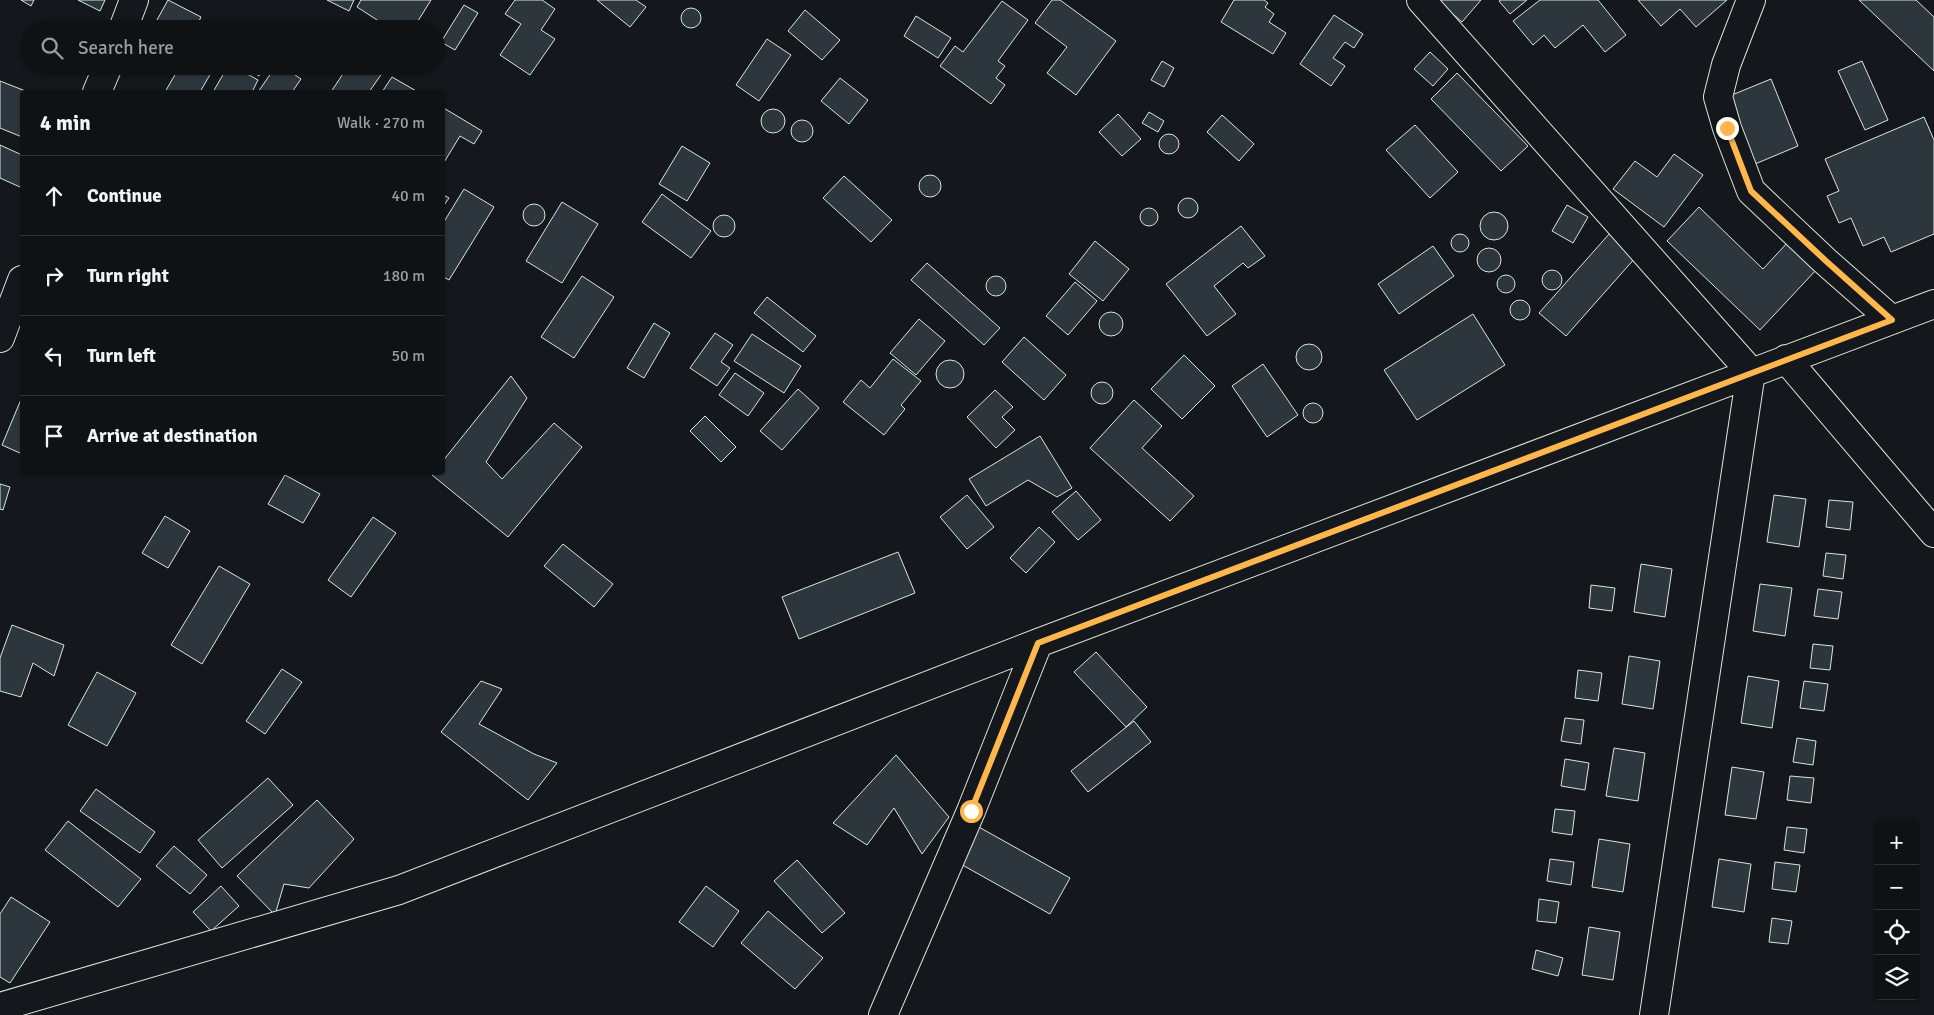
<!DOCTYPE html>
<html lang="en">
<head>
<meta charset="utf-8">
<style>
  body { margin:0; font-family:Signika,sans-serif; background:#181b1e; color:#f1f3f6 }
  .controls { position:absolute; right:15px; bottom:15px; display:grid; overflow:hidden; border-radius:5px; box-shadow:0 1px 4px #0004 }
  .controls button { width:45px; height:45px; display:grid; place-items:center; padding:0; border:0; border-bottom:1px solid #2f3234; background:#0f1215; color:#f1f3f6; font:25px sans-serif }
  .stop { position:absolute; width:15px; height:15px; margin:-11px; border:4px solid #ffb74d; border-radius:50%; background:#fff }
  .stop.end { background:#ffb74d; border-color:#fff; box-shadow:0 1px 5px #0008 }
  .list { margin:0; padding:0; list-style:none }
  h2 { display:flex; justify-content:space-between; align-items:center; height:65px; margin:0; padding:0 20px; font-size:21px }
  h2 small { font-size:16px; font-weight:400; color:#9b9ea0 }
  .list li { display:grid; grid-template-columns:32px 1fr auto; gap:15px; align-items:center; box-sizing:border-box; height:80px; padding:0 20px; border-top:1px solid #2f3234 }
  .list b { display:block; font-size:19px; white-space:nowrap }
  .list em { font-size:16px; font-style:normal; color:#9b9ea0 }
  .icon { flex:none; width:28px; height:28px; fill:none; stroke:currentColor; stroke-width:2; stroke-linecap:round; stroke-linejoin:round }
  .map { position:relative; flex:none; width:1934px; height:1015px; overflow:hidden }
  .search { position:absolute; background:#0f1215; box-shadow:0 1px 4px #0004; left:20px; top:20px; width:425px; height:55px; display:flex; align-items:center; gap:12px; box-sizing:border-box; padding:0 18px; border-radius:28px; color:#9b9ea0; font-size:19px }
  .panel { position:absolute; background:#0f1215; box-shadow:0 1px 4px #0004; left:20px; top:90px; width:425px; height:385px; border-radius:5px }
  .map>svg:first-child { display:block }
  .building { fill:#2c363c; stroke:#d8e6dc }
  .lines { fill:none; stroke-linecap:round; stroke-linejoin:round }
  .minor-casing { stroke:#d8e6dc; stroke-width:30 }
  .minor { stroke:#14181c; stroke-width:28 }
  .route { stroke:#ffb74d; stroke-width:6 }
</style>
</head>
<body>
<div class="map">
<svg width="1934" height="1015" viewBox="0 0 1934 1015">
  <rect width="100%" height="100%" fill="#14181c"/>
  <path class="building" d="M 21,0 L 34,0 L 31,6 Z
    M 78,0 L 105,0 L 100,11 Z
    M 168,0 L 201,17 L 195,29 L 152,29 Z
    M 327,0 L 354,0 L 349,11 Z
    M 361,0 L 431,0 L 413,29 L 391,29 L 357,7 Z
    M 515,0 L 542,0 L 555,9 L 541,30 L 555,39 L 530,75 L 500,55 L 521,24 L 505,14 Z
    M 597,0 L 636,0 L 646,7 L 630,27 Z
    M 1052,0 L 1060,0 L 1116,41 L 1076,95 L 1047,73 L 1067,47 L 1035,23 Z
    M 1234,0 L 1264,0 L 1268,3 L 1265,7 L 1274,14 L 1269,22 L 1286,33 L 1273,54 L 1221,22 Z
    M 1437,0 L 1481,0 L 1462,22 Z
    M 1501,0 L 1527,0 L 1510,14 L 1499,1 Z
    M 1540,0 L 1598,0 L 1626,35 L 1605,52 L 1583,25 L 1555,48 L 1544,35 L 1533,45 L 1513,21 Z
    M 1638,0 L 1727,0 L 1696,27 L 1680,9 L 1661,26 Z
    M 1859,0 L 1916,0 L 1934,17 L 1934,71 Z
    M 1002,1 L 1028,20 L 998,61 L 1005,66 L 996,78 L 1005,85 L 991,104 L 940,66 L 955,46 L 963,52 Z
    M 464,5 L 478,13 L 455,50 L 441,42 Z
    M681 18a10 10 0 1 1 20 0a10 10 0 1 1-20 0Z
    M 805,10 L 840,40 L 822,60 L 788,31 Z
    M 1334,15 L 1363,34 L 1354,48 L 1345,42 L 1333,58 L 1345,66 L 1331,86 L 1300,64 Z
    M 916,16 L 951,38 L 938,58 L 904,36 Z
    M 205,21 L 219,29 L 200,29 Z
    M 767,39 L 791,55 L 759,101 L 736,85 Z
    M 1430,52 L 1448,69 L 1433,86 L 1414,69 Z
    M 1162,61 L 1174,68 L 1164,87 L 1151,80 Z
    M 1862,61 L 1888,120 L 1865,130 L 1838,71 Z
    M 180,66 L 215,66 L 200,92 L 165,92 Z
    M 228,66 L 233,66 L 258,80 L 252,92 L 213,92 Z
    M 243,66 L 266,66 L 259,76 Z
    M 276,66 L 282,66 L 301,79 L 292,92 L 258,92 Z
    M 348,66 L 381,66 L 385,69 L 369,92 L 331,92 Z
    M 1457,73 L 1528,146 L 1501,171 L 1431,99 Z
    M 392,77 L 418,92 L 382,92 Z
    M 840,78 L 868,100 L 849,124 L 821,101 Z
    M 1771,79 L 1798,146 L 1755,164 L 1727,97 Z
    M 0,81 L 28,92 L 22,92 L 22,137 L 0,128 Z
    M 442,107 L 482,131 L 474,144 L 460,136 L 443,164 Z
    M761 121a12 12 0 1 1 24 0a12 12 0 1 1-24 0Z
    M 1149,112 L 1164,121 L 1158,132 L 1142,123 Z
    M 1118,114 L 1141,139 L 1122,156 L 1099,132 Z
    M 1222,115 L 1254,144 L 1239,161 L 1207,132 Z
    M 1924,117 L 1934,140 L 1934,234 L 1891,252 L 1884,237 L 1863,246 L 1851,218 L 1839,223 L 1827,196 L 1839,191 L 1825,159 Z
    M791 131a11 11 0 1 1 22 0a11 11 0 1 1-22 0Z
    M 1415,125 L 1458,172 L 1430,198 L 1386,150 Z
    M1159 144a10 10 0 1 1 20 0a10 10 0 1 1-20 0Z
    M 0,145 L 22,155 L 22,182 L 20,187 L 0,178 Z
    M 682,146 L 710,163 L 687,201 L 659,184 Z
    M 1674,154 L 1703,175 L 1664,227 L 1613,189 L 1635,161 L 1657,177 Z
    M919 186a11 11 0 1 1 22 0a11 11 0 1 1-22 0Z
    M 844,176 L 892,220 L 871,242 L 823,198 Z
    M 464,189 L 494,207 L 449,280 L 442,276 L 442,225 Z
    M 442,194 L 449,198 L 442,208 Z
    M 662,194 L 711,231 L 691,258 L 642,222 Z
    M1178 208a10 10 0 1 1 20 0a10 10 0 1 1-20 0Z
    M 562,202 L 598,224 L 562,283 L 526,261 Z
    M523 215a11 11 0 1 1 22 0a11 11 0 1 1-22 0Z
    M 1567,205 L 1588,217 L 1573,243 L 1552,231 Z
    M 1699,207 L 1763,269 L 1789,241 L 1817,269 L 1760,330 L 1667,241 Z
    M1140 217a9 9 0 1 1 18 0a9 9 0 1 1-18 0Z
    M1480 226a14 14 0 1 1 28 0a14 14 0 1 1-28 0Z
    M713 226a11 11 0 1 1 22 0a11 11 0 1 1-22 0Z
    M 1241,226 L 1265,256 L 1248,268 L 1243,263 L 1214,286 L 1236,314 L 1207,336 L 1166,284 Z
    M 1610,233 L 1636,257 L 1566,336 L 1539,313 Z
    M1451 243a9 9 0 1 1 18 0a9 9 0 1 1-18 0Z
    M 1095,241 L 1129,269 L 1103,301 L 1069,274 Z
    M 1433,246 L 1454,276 L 1399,314 L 1378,284 Z
    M1477 260a12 12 0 1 1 24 0a12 12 0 1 1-24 0Z
    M 927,263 L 1000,328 L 984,345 L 911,280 Z
    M1542 280a10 10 0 1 1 20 0a10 10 0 1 1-20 0Z
    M1497 284a9 9 0 1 1 18 0a9 9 0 1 1-18 0Z
    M 582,276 L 614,297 L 574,358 L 541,337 Z
    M986 286a10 10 0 1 1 20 0a10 10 0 1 1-20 0Z
    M 1075,282 L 1097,301 L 1068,335 L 1046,316 Z
    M 767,297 L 816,336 L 803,352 L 754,313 Z
    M1510 310a10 10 0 1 1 20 0a10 10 0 1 1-20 0Z
    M1099 324a12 12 0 1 1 24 0a12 12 0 1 1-24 0Z
    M 1473,314 L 1505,365 L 1417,420 L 1384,370 Z
    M 919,319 L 945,341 L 916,375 L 890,353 Z
    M 654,323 L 670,333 L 644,378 L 627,368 Z
    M 715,333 L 733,345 L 721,362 L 730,368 L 717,386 L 690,368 Z
    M 752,334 L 801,366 L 784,393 L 734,361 Z
    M 1024,337 L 1066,375 L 1044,400 L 1002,362 Z
    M1296 357a13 13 0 1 1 26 0a13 13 0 1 1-26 0Z
    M 1184,355 L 1215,386 L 1182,419 L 1151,389 Z
    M 893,359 L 921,381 L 901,405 L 905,409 L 884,435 L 843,402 L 861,380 L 870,388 Z
    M936 374a14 14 0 1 1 28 0a14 14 0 1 1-28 0Z
    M 1263,364 L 1298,415 L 1267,437 L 1232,386 Z
    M 735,373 L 764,393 L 748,416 L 719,395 Z
    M 511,376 L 527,398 L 486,462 L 502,479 L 554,423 L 582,447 L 508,537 L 432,475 L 434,472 L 442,472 L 442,462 Z
    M1091 393a11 11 0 1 1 22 0a11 11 0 1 1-22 0Z
    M 798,389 L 819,408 L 782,450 L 760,431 Z
    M 995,390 L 1013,407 L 1002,417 L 1015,430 L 996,448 L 967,417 Z
    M 22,397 L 22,454 L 2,445 Z
    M 1134,400 L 1162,426 L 1142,448 L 1194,496 L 1170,521 L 1090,448 Z
    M1303 413a10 10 0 1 1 20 0a10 10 0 1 1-20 0Z
    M 705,416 L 736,447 L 721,462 L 690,431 Z
    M 1040,436 L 1072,488 L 1057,497 L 1028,480 L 986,506 L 969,479 Z
    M 285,475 L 320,494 L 303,523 L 268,504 Z
    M 0,484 L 10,487 L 3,510 L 0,509 Z
    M 1076,491 L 1101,520 L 1078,540 L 1052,512 Z
    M 967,495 L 994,527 L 967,549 L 940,517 Z
    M 1774,495 L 1806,499 L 1799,547 L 1767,542 Z
    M 1829,500 L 1853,502 L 1850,530 L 1826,527 Z
    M 165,516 L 190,531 L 168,568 L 142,553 Z
    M 373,517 L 396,533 L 351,597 L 328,580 Z
    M 1039,527 L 1055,542 L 1026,573 L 1010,558 Z
    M 563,544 L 613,584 L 594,607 L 544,566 Z
    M 898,552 L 915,593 L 799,639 L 782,597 Z
    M 1826,553 L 1846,555 L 1843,579 L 1823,576 Z
    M 1641,564 L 1672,569 L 1665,617 L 1634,612 Z
    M 219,566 L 250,584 L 202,664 L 171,645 Z
    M 1760,584 L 1792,588 L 1785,636 L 1753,631 Z
    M 1591,585 L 1615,588 L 1612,611 L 1589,608 Z
    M 1818,589 L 1842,592 L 1838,619 L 1814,616 Z
    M 12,625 L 64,645 L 54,676 L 33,663 L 21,697 L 0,691 L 0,658 Z
    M 1813,644 L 1833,646 L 1830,670 L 1810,668 Z
    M 1096,652 L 1147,707 L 1126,727 L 1074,672 Z
    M 1629,656 L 1660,661 L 1653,709 L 1622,704 Z
    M 282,669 L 302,682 L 265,734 L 246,721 Z
    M 1578,670 L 1602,673 L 1598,701 L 1575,698 Z
    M 97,672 L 136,693 L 107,746 L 68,725 Z
    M 1748,676 L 1779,681 L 1772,728 L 1741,723 Z
    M 481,681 L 502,689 L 479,724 L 534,754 L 557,763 L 528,800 L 441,732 Z
    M 1804,681 L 1828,684 L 1824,711 L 1800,708 Z
    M 1565,718 L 1584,720 L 1581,744 L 1561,741 Z
    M 1134,721 L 1151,742 L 1088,792 L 1071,771 Z
    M 1797,738 L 1816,741 L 1813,765 L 1793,762 Z
    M 1614,748 L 1645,753 L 1638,801 L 1606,796 Z
    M 896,755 L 949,817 L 922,854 L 894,808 L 867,845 L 833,823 Z
    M 1565,759 L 1589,763 L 1585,790 L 1561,786 Z
    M 1732,767 L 1764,772 L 1756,819 L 1725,815 Z
    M 1790,776 L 1814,778 L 1811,803 L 1787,800 Z
    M 268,778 L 293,805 L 222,868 L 198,840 Z
    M 96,789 L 155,832 L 140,853 L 80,811 Z
    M 317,800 L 354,839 L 309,888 L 284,884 L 275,915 L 237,876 Z
    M 1555,809 L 1575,811 L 1572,835 L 1552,832 Z
    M 68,821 L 141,879 L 118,907 L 45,850 Z
    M 977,826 L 1070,878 L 1050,914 L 957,862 Z
    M 1787,827 L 1807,829 L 1804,853 L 1784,850 Z
    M 1599,839 L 1630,844 L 1623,892 L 1592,887 Z
    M 174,846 L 207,875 L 190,894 L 156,866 Z
    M 1550,859 L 1574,862 L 1571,885 L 1547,881 Z
    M 1719,859 L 1751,864 L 1744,912 L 1712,907 Z
    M 797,860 L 845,913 L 822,933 L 774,881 Z
    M 1775,862 L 1800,865 L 1796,892 L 1772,889 Z
    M 221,886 L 239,906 L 211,931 L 193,912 Z
    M 706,886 L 739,911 L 713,947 L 679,922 Z
    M 11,897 L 50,922 L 10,983 L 0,977 L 0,914 Z
    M 1539,899 L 1559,902 L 1556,923 L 1537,921 Z
    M 768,911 L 823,958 L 795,989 L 741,943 Z
    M 1772,918 L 1792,921 L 1788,944 L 1769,942 Z
    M 1589,927 L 1620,932 L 1613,980 L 1582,975 Z
    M 1536,950 L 1563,958 L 1558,976 L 1532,969 Z"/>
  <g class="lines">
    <defs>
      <path id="minor" d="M 1421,0 L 1751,372 L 1654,1015
        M 1751,0 L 1726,65 L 1718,97 L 1727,128 L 1751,191 L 1825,261 L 1892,320
        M 123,29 L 134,0
        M 97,92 L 108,66
        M 0,338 L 22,280
        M 1786,359 L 1934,533
        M 0,1007 L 399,890 L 1038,643 L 1934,304
        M 883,1015 L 971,811 L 1038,643"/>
    </defs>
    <use href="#minor" class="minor-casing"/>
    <use href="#minor" class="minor"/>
  </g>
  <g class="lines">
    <path class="route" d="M 971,811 L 1038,643 L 1892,320 L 1826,261 L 1751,191 L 1727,128"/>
  </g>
</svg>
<div class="controls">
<button>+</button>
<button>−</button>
<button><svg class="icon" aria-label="locate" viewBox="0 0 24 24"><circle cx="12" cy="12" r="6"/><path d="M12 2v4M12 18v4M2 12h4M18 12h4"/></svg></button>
<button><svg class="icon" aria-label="layers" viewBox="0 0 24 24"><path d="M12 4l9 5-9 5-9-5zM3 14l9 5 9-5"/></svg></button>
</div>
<div class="stop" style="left:971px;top:811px"></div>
<div class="stop end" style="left:1727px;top:128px"></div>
<div class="search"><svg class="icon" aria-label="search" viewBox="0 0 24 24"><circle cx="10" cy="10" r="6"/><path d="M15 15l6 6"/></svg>Search here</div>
<section class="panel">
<h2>4 min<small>Walk · 270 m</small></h2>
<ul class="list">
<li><svg class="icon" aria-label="ahead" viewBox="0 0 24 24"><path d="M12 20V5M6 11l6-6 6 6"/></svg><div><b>Continue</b></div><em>40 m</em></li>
<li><svg class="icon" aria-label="right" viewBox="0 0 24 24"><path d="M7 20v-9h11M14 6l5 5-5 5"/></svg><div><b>Turn right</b></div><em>180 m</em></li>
<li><svg class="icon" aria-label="left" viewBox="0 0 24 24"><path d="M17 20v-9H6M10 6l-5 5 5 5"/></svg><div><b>Turn left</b></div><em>50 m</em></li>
<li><svg class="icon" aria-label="arrive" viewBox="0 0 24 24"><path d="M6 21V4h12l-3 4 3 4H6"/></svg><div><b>Arrive at destination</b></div></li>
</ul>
</section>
</div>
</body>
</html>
